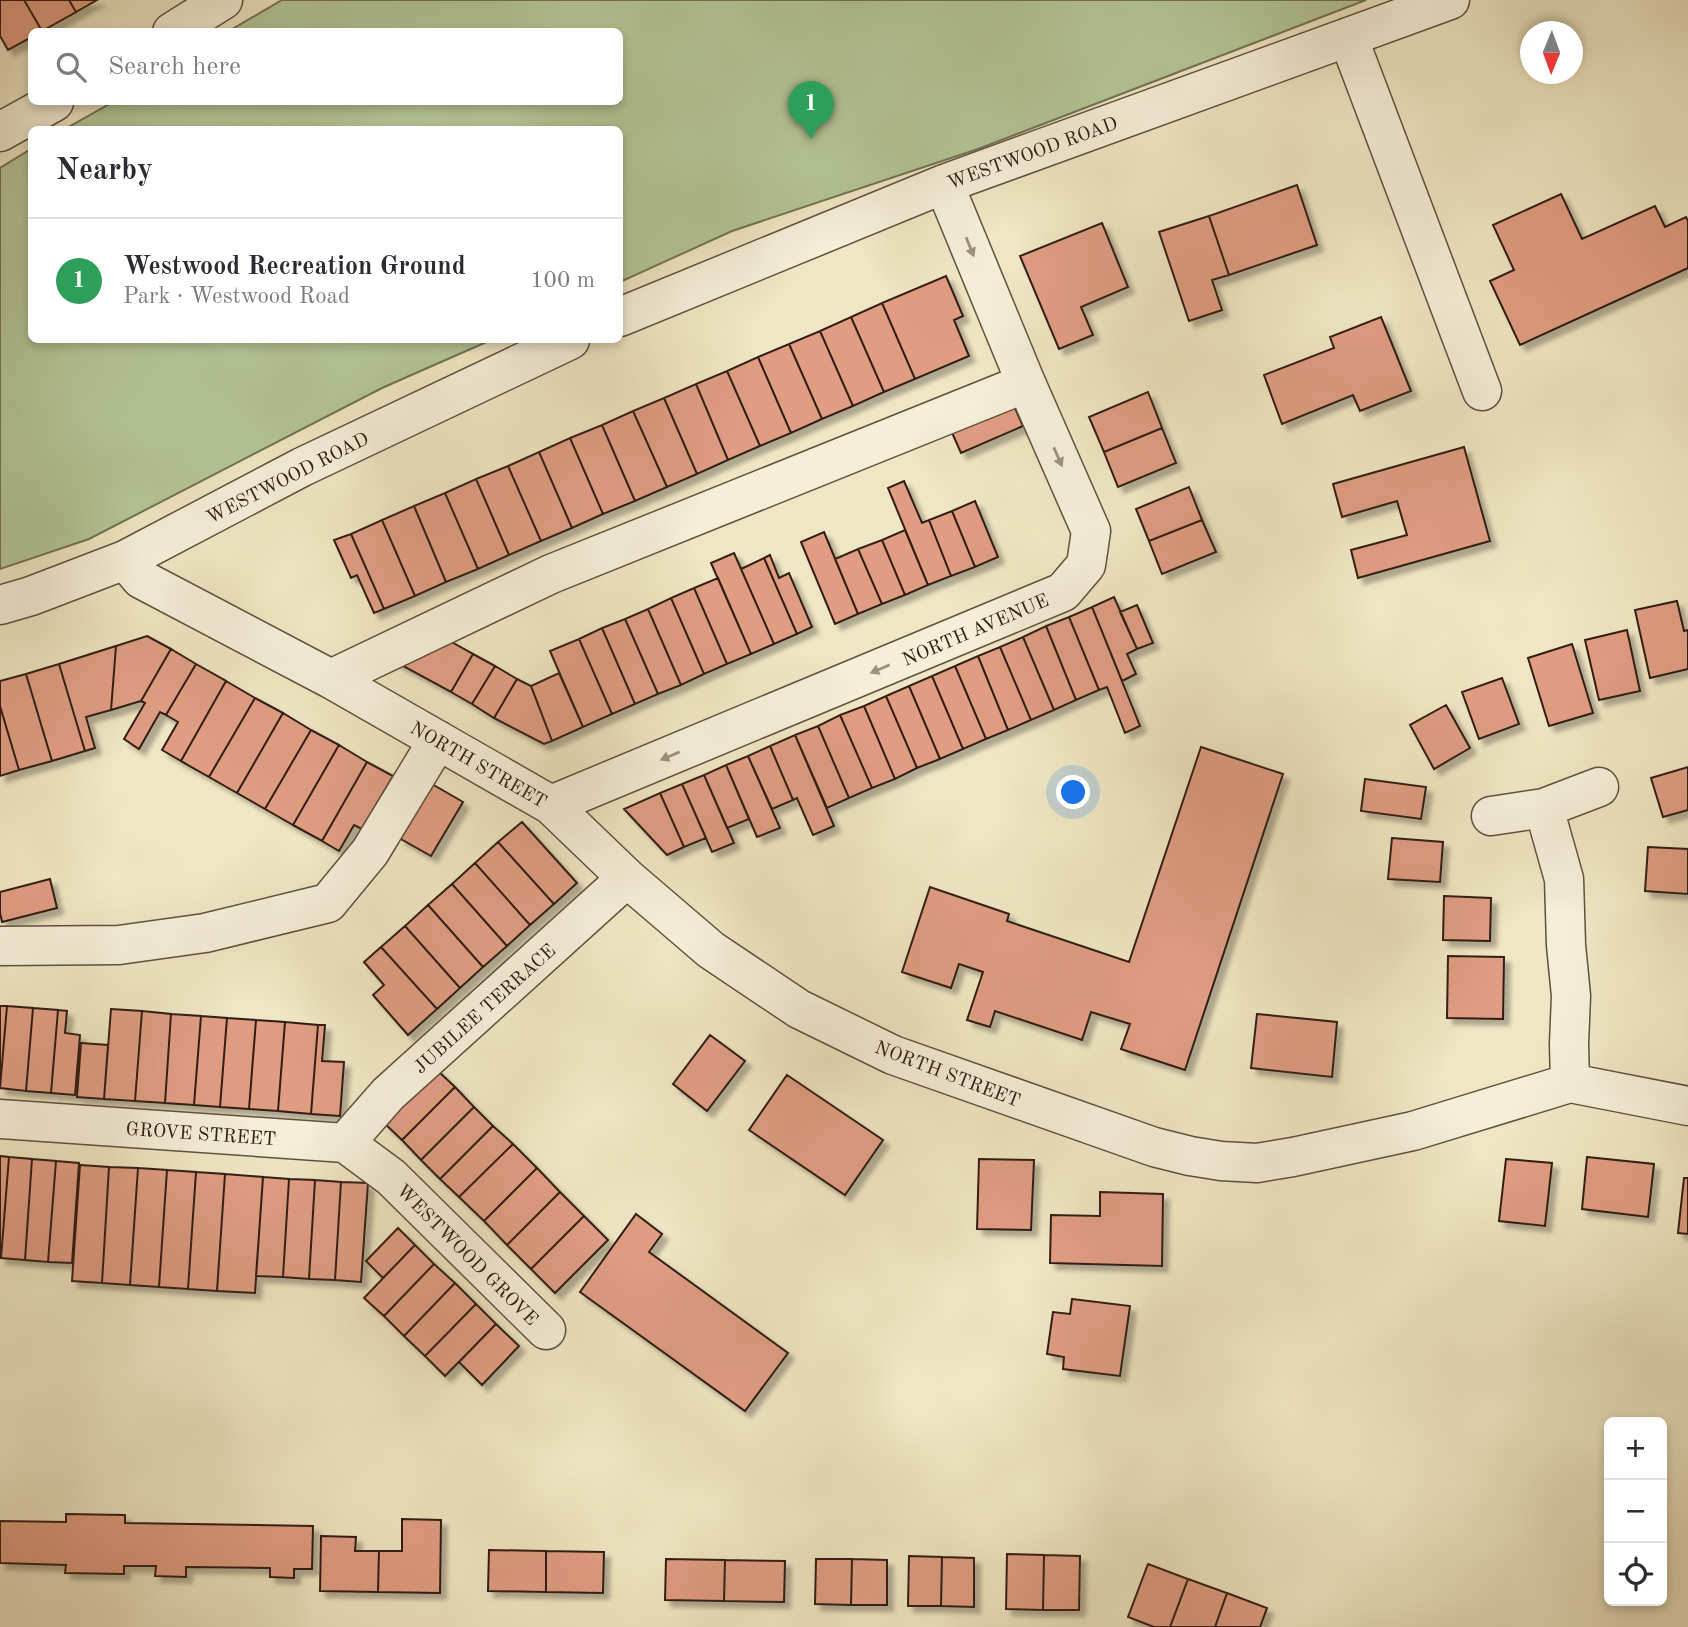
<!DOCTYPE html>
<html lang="en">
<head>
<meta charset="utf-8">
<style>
  body { margin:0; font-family:"Old Standard TT",serif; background:#f7f7f7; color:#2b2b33 }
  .controls { position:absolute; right:21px; bottom:21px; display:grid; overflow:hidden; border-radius:10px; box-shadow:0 4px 10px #0003 }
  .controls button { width:63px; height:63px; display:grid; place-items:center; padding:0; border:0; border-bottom:2px solid #e1e1e2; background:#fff; color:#2b2b33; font:35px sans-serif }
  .compass { position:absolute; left:1520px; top:21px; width:63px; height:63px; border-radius:50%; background:#fff; box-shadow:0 4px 10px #0003; rotate:181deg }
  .you { position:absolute; left:1074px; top:793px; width:24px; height:24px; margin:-18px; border:5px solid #fff; border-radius:50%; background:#1a73e8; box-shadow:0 0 0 10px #1a73e833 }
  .badge { display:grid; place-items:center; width:46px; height:46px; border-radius:50%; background:#0b8043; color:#fff; font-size:23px; font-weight:700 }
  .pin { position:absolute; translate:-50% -58px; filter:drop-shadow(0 2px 4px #0008) }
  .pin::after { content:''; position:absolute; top:37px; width:24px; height:21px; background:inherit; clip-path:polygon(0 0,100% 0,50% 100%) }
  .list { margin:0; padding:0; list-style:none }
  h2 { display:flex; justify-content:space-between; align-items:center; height:91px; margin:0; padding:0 28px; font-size:30px }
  h2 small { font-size:23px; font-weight:400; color:#7c7c81 }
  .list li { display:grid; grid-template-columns:46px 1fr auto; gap:21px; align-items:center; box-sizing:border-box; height:126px; padding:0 28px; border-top:2px solid #e1e1e2 }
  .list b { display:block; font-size:26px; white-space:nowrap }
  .list p { margin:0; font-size:23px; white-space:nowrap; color:#7c7c81 }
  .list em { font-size:23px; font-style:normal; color:#7c7c81 }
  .icon { flex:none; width:38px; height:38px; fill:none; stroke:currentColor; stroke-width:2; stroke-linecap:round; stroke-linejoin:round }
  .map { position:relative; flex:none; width:1688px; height:1627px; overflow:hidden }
  .search { position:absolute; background:#fff; box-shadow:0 4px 10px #0003; left:28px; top:28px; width:595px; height:77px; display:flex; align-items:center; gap:18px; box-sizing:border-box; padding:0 24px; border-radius:10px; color:#7c7c81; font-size:26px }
  .panel { position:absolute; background:#fff; box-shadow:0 4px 10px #0003; left:28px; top:126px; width:595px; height:217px; border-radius:10px }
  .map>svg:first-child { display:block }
  .green { fill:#b4c698; stroke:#727256; stroke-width:2 }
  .building { fill:#e09d82; stroke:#311f13; stroke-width:2; filter:url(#shadow) }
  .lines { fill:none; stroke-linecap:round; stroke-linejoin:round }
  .minor-casing { stroke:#60513f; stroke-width:41 }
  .minor { stroke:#f5efd8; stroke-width:38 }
  .oneway { fill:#9d917f }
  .labels { text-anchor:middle; stroke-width:5; stroke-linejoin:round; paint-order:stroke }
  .street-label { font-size:19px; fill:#311f13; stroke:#f5efd8 }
</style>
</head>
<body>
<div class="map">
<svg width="1688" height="1627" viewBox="0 0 1688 1627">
  <defs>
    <filter id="shadow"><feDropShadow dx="6" dy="6" stdDeviation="2" flood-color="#0004"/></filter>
  </defs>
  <rect width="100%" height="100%" fill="#efe6c3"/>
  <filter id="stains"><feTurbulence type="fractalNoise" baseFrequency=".00286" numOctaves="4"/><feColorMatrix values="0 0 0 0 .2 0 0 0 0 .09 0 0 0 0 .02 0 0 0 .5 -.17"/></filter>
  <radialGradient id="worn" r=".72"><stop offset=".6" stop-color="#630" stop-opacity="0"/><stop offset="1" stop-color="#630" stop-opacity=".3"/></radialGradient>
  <path class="green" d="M 282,0 L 1366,0 L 978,149 L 732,231 L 620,282 L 620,130 L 65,129 L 113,102 L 620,102 L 620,32 L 229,31 Z
    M 31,149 L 32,340 L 491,340 L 382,388 L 89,539 L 0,569 L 0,168 Z"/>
  <path class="building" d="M 0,0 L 24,0 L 42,31 L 32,32 L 32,37 L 8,50 L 0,36 Z
    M 24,0 L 69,0 L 76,12 L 42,31 Z
    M 69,0 L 97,0 L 76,12 Z
    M 1297,185 L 1317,245 L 1229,275 L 1209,216 Z
    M 1561,194 L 1582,239 L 1655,206 L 1665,227 L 1686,217 L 1688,221 L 1688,268 L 1520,345 L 1490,281 L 1514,270 L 1493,225 Z
    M 1209,216 L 1229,275 L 1212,280 L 1222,310 L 1189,321 L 1159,232 Z
    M 1102,223 L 1128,287 L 1081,307 L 1093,335 L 1059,349 L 1020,256 Z
    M 946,276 L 963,316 L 954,320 L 969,356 L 915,379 L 882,303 Z
    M 882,303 L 915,379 L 884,392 L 851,317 Z
    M 851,317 L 884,392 L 853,406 L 820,331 Z
    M 1381,317 L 1411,391 L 1360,411 L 1353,395 L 1282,424 L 1264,375 L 1334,348 L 1330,337 Z
    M 820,331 L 853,406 L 822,419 L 789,344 Z
    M 789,344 L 822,419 L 791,433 L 758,357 Z
    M 758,357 L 791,433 L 760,446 L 727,371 Z
    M 727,371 L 760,446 L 728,460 L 696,384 Z
    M 696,384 L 728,460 L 697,474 L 664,398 Z
    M 1148,392 L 1162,428 L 1104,452 L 1089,417 Z
    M 664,398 L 697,474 L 667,487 L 633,411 Z
    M 1011,399 L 1023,426 L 961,453 L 949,426 Z
    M 633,411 L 667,487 L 635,501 L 602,425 Z
    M 602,425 L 635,501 L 603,514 L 570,438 Z
    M 1162,428 L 1176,463 L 1118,487 L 1104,452 Z
    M 570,438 L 603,514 L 572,528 L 539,452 Z
    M 1464,447 L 1490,541 L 1358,578 L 1351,550 L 1407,535 L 1397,501 L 1342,517 L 1333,484 Z
    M 539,452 L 572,528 L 541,541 L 508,466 Z
    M 508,466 L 541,541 L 509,555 L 476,479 Z
    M 476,479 L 509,555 L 478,569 L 445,493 Z
    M 904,481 L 922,523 L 929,520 L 951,576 L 928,585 L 888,488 Z
    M 1189,487 L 1202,520 L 1149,541 L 1136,509 Z
    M 445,493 L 478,569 L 446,582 L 414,506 Z
    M 975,501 L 998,557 L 975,567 L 952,511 Z
    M 414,506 L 446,582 L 415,596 L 382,520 Z
    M 952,511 L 975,567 L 951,576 L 929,520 Z
    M 382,520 L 415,596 L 384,609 L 351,534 Z
    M 1202,520 L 1216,552 L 1162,574 L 1149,541 Z
    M 905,530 L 928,585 L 905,595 L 882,540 Z
    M 824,532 L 858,614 L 835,624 L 801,542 Z
    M 351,534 L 384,609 L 374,613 L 357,575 L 351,578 L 334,540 Z
    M 882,540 L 905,595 L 882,604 L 858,549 Z
    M 858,549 L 882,604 L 858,614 L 835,559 Z
    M 734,553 L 774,644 L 751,654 L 711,563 Z
    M 770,555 L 779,578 L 789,573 L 812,627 L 797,634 L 764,558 Z
    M 764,558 L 797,634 L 774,644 L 741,569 Z
    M 718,578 L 751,654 L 727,664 L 694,588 Z
    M 694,588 L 727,664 L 704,674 L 671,598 Z
    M 1114,597 L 1137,649 L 1127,654 L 1136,674 L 1122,681 L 1092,607 Z
    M 671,598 L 704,674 L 681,685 L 648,609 Z
    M 1677,601 L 1684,631 L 1688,630 L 1688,669 L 1650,678 L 1635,610 Z
    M 1137,605 L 1153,643 L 1137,649 L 1120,612 Z
    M 1092,607 L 1140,726 L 1125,733 L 1107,687 L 1099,690 L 1069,617 Z
    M 648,609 L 681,685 L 658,694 L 625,619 Z
    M 1069,617 L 1099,690 L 1076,700 L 1046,626 Z
    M 625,619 L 658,694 L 635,704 L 602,628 Z
    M 1046,626 L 1076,700 L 1054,710 L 1023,637 Z
    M 602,628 L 635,704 L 612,714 L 579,639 Z
    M 1627,630 L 1640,691 L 1599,700 L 1585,640 Z
    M 147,636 L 171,649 L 141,701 L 111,710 L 116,646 Z
    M 1023,637 L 1054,710 L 1031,720 L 1000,647 Z
    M 579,639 L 612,714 L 583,727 L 550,651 Z
    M 448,640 L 473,654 L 451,692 L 392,660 Z
    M 1572,644 L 1593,713 L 1549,726 L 1528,658 Z
    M 116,646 L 111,710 L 86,717 L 95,748 L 85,751 L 59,664 Z
    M 1000,647 L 1031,720 L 1008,730 L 978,656 Z
    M 171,649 L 196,664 L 166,715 L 160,712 L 139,749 L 124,739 L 145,703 L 141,701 Z
    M 473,654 L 495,666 L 472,704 L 451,692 Z
    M 978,656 L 1008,730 L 986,739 L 955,666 Z
    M 59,664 L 85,751 L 52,761 L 26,674 Z
    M 196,664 L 226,681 L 181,761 L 162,750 L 178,722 L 166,715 Z
    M 495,666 L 517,679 L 494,718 L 472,704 Z
    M 955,666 L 986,739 L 963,749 L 932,676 Z
    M 559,673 L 583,727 L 552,741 L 531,686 Z
    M 26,674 L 52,761 L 19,770 L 0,706 L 0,681 Z
    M 932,676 L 963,749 L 940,759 L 909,686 Z
    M 1502,678 L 1519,724 L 1479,739 L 1462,692 Z
    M 517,679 L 531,686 L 552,741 L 544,744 L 494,718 Z
    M 226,681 L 255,698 L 209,777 L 181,761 Z
    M 909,686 L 940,759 L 917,768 L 886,696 Z
    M 886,696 L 917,768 L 895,779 L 864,706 Z
    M 255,698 L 283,713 L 237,793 L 209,777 Z
    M 1446,705 L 1470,748 L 1434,769 L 1410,725 Z
    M 0,706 L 19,770 L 0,776 Z
    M 864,706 L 895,779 L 872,788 L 840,715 Z
    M 283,713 L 311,730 L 265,809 L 237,793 Z
    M 840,715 L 872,788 L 849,798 L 818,726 Z
    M 818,726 L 849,798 L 827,808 L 795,735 Z
    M 311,730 L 339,745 L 293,825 L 265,809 Z
    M 795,735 L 834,826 L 813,835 L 797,798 L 793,800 L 770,746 Z
    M 339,745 L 367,762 L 322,841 L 293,825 Z
    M 770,746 L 793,800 L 772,809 L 748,756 Z
    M 1201,747 L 1283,774 L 1185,1070 L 1121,1049 L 1130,1024 L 1091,1012 L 1082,1040 L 995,1011 L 990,1027 L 967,1020 L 983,972 L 959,964 L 951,988 L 902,972 L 930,887 L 1009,914 L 1007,921 L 1129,962 Z
    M 748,756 L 780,828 L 757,837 L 726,765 Z
    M 367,762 L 393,776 L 362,829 L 354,825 L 339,851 L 322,841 Z
    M 726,765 L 749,819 L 727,828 L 704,775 Z
    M 1688,767 L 1688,810 L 1663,817 L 1651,778 Z
    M 704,775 L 734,843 L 712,852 L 682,784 Z
    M 1365,779 L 1426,787 L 1421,819 L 1361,811 Z
    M 432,784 L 463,802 L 431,856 L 399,838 Z
    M 682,784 L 706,838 L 684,847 L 660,793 Z
    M 660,793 L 684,847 L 667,855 L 624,809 Z
    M 522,822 L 577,883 L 554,904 L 498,842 Z
    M 1392,838 L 1443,842 L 1440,882 L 1388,879 Z
    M 498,842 L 554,904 L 530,925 L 475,863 Z
    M 1648,847 L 1688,849 L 1688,894 L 1645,891 Z
    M 475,863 L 530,925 L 507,946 L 452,884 Z
    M 50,879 L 57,908 L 2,922 L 0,913 L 0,892 Z
    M 452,884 L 507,946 L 483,967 L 428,905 Z
    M 1444,896 L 1491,898 L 1490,941 L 1443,940 Z
    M 428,905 L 483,967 L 460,988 L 405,926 Z
    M 405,926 L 460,988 L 437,1009 L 381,947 Z
    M 381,947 L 437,1009 L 408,1035 L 373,995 L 384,985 L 364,962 Z
    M 1448,956 L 1504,957 L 1503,1019 L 1447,1018 Z
    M 0,1006 L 7,1006 L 0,1088 Z
    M 7,1006 L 33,1008 L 26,1091 L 0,1088 Z
    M 33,1008 L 58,1010 L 51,1093 L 26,1091 Z
    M 111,1009 L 142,1011 L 135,1101 L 104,1099 Z
    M 58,1010 L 67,1011 L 65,1033 L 80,1035 L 75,1095 L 51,1093 Z
    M 142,1011 L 171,1014 L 165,1103 L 135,1101 Z
    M 171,1014 L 201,1016 L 194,1105 L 165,1103 Z
    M 1257,1014 L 1337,1022 L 1332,1077 L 1251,1068 Z
    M 201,1016 L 227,1018 L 220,1107 L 194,1105 Z
    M 227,1018 L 256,1020 L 249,1109 L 220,1107 Z
    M 256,1020 L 285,1022 L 278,1111 L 249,1109 Z
    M 285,1022 L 318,1025 L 311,1114 L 278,1111 Z
    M 318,1025 L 325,1025 L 322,1061 L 344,1062 L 340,1116 L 311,1114 Z
    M 710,1035 L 745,1061 L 707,1111 L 673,1084 Z
    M 81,1043 L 108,1045 L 104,1099 L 77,1097 Z
    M 436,1069 L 455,1087 L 402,1140 L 383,1122 Z
    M 787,1075 L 883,1140 L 845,1195 L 749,1130 Z
    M 455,1087 L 474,1107 L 421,1160 L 402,1140 Z
    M 474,1107 L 493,1126 L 440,1179 L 421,1160 Z
    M 493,1126 L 513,1144 L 459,1197 L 440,1179 Z
    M 513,1144 L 537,1168 L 484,1221 L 459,1197 Z
    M 0,1156 L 9,1157 L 1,1258 L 0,1258 Z
    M 9,1157 L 32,1159 L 25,1260 L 1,1258 Z
    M 1587,1157 L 1654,1164 L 1648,1217 L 1582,1209 Z
    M 32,1159 L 56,1161 L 48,1262 L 25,1260 Z
    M 979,1159 L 1034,1160 L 1031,1230 L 977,1229 Z
    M 1506,1159 L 1552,1163 L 1545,1226 L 1499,1221 Z
    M 56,1161 L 79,1163 L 72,1263 L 48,1262 Z
    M 80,1165 L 109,1167 L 102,1283 L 72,1281 Z
    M 109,1167 L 138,1168 L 130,1285 L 102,1283 Z
    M 138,1168 L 167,1170 L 159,1287 L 130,1285 Z
    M 537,1168 L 560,1192 L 507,1245 L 484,1221 Z
    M 167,1170 L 196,1172 L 188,1289 L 159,1287 Z
    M 196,1172 L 225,1174 L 217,1291 L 188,1289 Z
    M 225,1174 L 263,1177 L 255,1293 L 217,1291 Z
    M 263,1177 L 289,1179 L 283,1277 L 256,1276 Z
    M 1684,1178 L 1688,1178 L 1688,1234 L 1678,1233 Z
    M 289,1179 L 315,1180 L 309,1279 L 283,1277 Z
    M 315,1180 L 341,1182 L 335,1280 L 309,1279 Z
    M 341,1182 L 368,1183 L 361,1282 L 335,1280 Z
    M 560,1192 L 584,1216 L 531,1269 L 507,1245 Z
    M 1100,1192 L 1163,1194 L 1162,1266 L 1050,1263 L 1051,1215 L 1100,1216 Z
    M 636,1214 L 662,1234 L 649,1252 L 788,1353 L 745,1411 L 580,1292 Z
    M 584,1216 L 608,1240 L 555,1293 L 531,1269 Z
    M 398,1228 L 415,1245 L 383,1278 L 366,1261 Z
    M 415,1245 L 434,1264 L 384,1316 L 364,1298 Z
    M 434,1264 L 455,1283 L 404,1336 L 384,1316 Z
    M 455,1283 L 476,1304 L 425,1356 L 404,1336 Z
    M 1072,1299 L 1130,1306 L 1120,1376 L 1063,1369 L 1064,1357 L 1047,1354 L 1053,1312 L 1070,1314 Z
    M 476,1304 L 496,1324 L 445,1376 L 425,1356 Z
    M 496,1324 L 519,1346 L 482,1385 L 459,1362 Z
    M 66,1514 L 125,1515 L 125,1523 L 313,1526 L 312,1569 L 294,1569 L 294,1578 L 270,1577 L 270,1568 L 186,1567 L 186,1577 L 155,1576 L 156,1566 L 124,1566 L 124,1574 L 65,1573 L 66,1565 L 0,1563 L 0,1521 L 66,1522 Z
    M 402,1519 L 441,1520 L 440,1593 L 378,1592 L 379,1551 L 402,1551 Z
    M 321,1536 L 356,1537 L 355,1551 L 379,1551 L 378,1592 L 320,1591 Z
    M 489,1550 L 546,1551 L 546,1592 L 488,1591 Z
    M 546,1551 L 604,1552 L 603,1593 L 546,1592 Z
    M 1007,1554 L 1044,1555 L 1043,1610 L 1006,1609 Z
    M 1044,1555 L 1080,1556 L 1079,1610 L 1043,1610 Z
    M 909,1556 L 942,1557 L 941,1606 L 908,1606 Z
    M 942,1557 L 974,1558 L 974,1607 L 941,1606 Z
    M 666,1559 L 725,1560 L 724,1601 L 665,1600 Z
    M 816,1559 L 852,1559 L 851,1605 L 815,1604 Z
    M 852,1559 L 887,1560 L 887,1605 L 851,1605 Z
    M 725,1560 L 785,1561 L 784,1602 L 724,1601 Z
    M 1148,1564 L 1188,1579 L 1170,1627 L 1154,1627 L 1128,1617 Z
    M 1188,1579 L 1227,1593 L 1215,1627 L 1170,1627 Z
    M 1227,1593 L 1267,1608 L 1260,1627 L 1215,1627 Z"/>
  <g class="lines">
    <defs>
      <path id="minor" d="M 172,32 L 223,0
        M 1348,37 L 1482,391
        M 0,132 L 54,102
        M 620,317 L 944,184 L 1450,0
        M 125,560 L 141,579 L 331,679 L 551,805 L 627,878 L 711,950 L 799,1009 L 893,1055 L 1154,1147 L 1190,1156 L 1221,1161 L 1257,1163 L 1293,1157 L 1413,1131 L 1570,1083 L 1688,1106
        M 0,605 L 31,596 L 125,560 L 302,467 L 570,340
        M 331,679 L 551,574 L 1026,383
        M 551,805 L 1063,592 L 1086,565 L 1091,531 L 1026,383 L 944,184
        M 1544,808 L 1564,879 L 1566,945 L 1571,996 L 1569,1044 L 1570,1083
        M 1491,816 L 1544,808 L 1599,787
        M 0,946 L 119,945 L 205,933 L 328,903 L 370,852 L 438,740
        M 0,1119 L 345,1143 L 391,1177 L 546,1330
        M 345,1143 L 388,1094 L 627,878"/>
    </defs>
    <use href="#minor" class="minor-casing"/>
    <use href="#minor" class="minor"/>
  </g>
  <defs><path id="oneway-solid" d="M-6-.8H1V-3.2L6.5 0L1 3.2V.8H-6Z" transform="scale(1.75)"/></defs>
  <g class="oneway">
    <use href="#oneway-solid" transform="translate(970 247) rotate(68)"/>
    <use href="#oneway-solid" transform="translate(1058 457) rotate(66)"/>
    <use href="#oneway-solid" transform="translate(880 669) rotate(157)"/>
    <use href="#oneway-solid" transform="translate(670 756) rotate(157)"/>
  </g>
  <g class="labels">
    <g class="street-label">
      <text transform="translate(1032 152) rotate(-20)" y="7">WESTWOOD ROAD</text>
      <text transform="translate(287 477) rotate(-27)" y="7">WESTWOOD ROAD</text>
      <text transform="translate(975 629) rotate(-23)" y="7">NORTH AVENUE</text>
      <text transform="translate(479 764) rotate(30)" y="7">NORTH STREET</text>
      <text transform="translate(484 1008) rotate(-42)" y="7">JUBILEE TERRACE</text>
      <text transform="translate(948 1073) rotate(21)" y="7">NORTH STREET</text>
      <text transform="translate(201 1133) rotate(4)" y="7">GROVE STREET</text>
      <text transform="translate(468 1254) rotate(45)" y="7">WESTWOOD GROVE</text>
    </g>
  </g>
  <rect width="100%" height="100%" filter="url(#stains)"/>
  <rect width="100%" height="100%" fill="url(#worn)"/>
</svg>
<div class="controls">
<button>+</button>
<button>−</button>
<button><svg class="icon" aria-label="locate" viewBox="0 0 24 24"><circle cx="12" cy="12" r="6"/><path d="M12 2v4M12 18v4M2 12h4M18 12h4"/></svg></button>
</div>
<svg class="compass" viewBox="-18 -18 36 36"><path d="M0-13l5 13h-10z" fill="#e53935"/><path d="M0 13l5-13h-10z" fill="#7c7c81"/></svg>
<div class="you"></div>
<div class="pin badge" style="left:811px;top:139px;background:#2e9e5b">1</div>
<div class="search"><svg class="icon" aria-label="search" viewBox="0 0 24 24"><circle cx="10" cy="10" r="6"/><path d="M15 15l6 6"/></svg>Search here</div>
<section class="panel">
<h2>Nearby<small></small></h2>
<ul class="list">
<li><span class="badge" style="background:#2e9e5b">1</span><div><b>Westwood Recreation Ground</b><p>Park · Westwood Road</p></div><em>100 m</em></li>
</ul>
</section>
</div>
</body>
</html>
